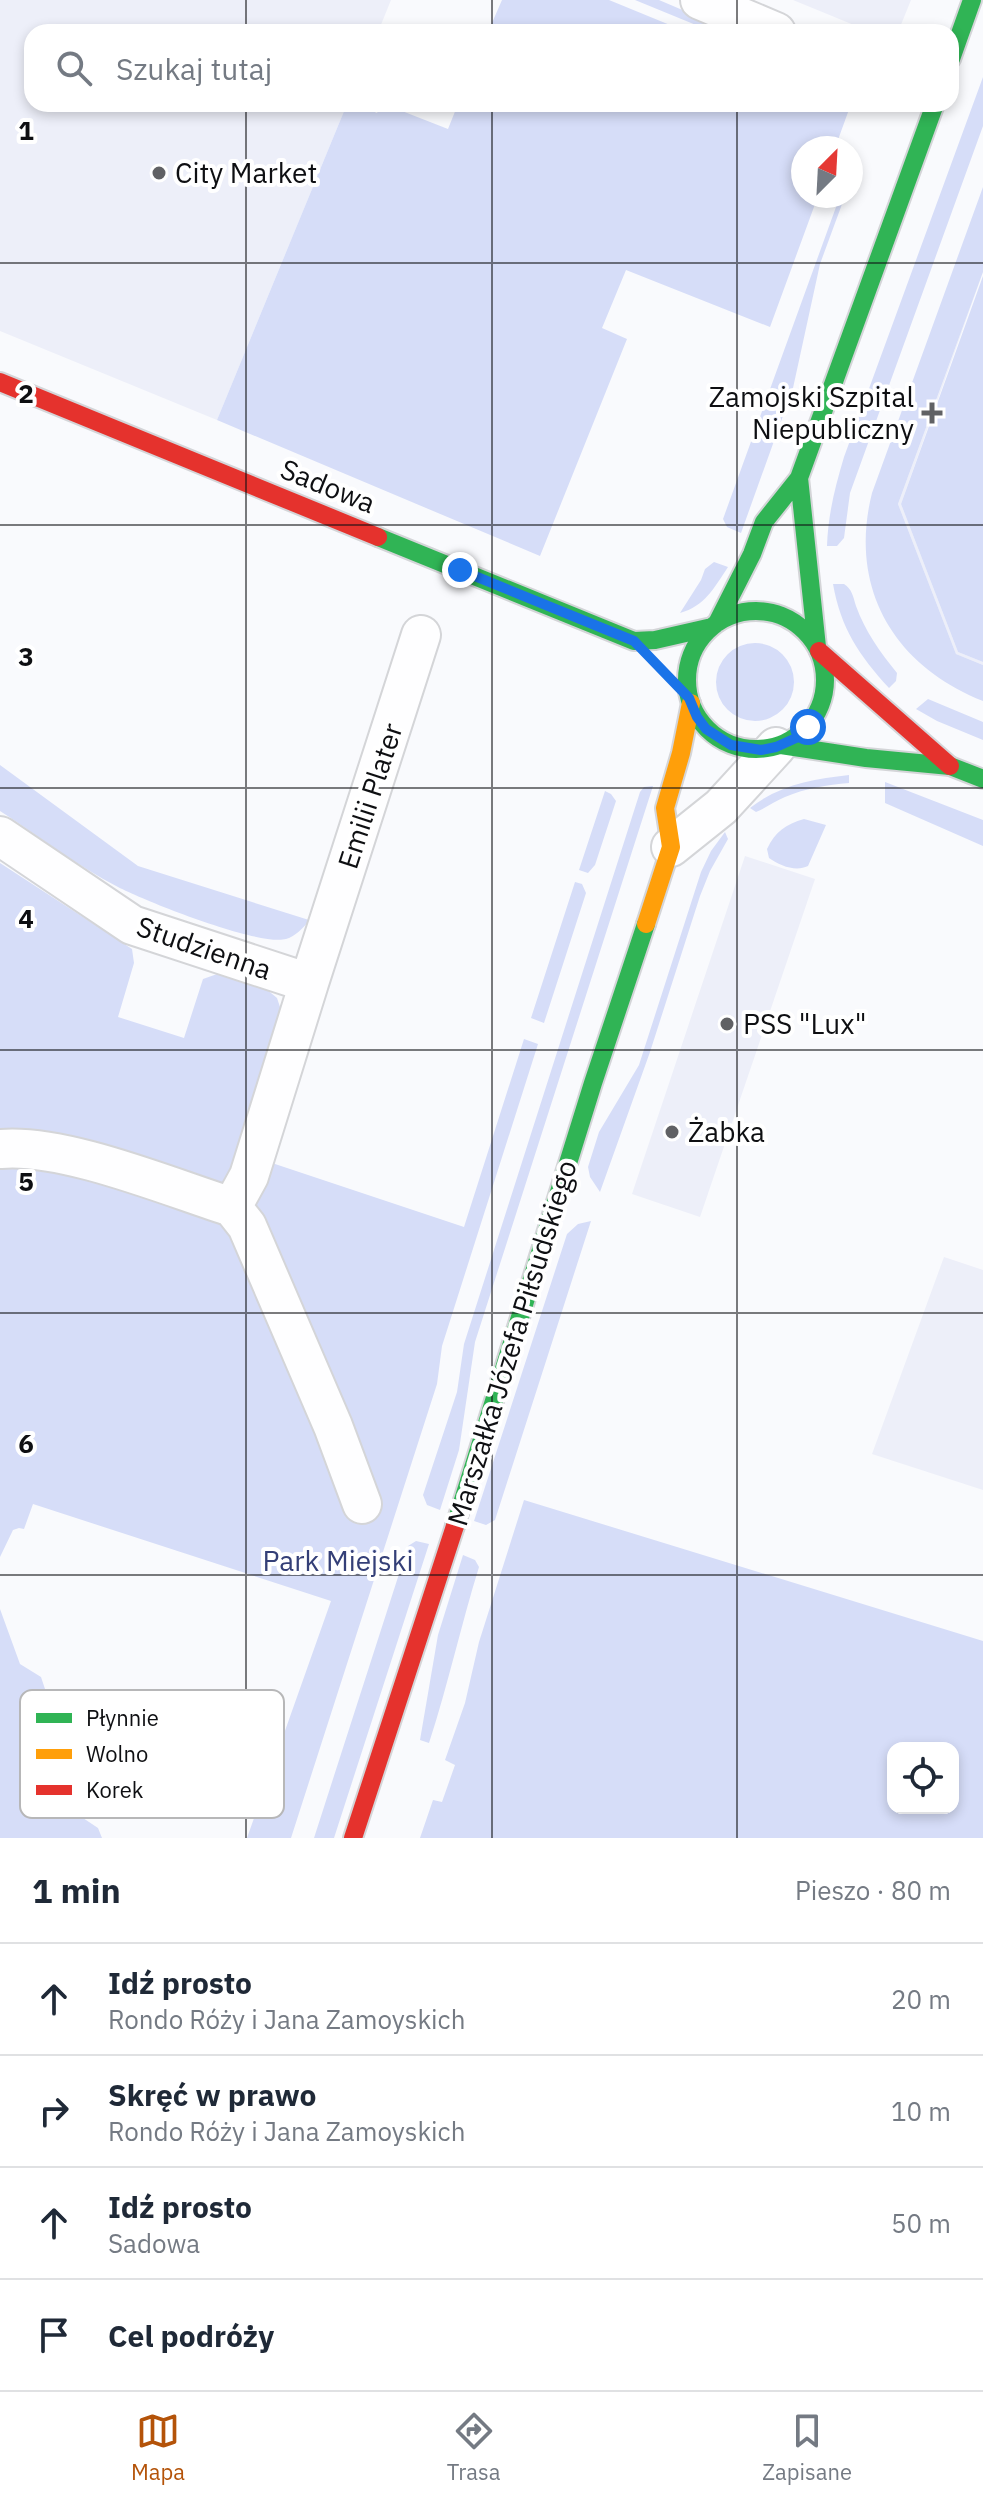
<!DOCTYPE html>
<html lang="pl">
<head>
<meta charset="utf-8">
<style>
  body { margin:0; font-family:"IBM Plex Sans",sans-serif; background:#f2f2f3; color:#1f2937 }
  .controls { position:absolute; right:24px; bottom:24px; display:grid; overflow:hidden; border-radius:16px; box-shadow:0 4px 12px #0003 }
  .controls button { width:72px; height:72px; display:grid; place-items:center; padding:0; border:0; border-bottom:2px solid #e0e1e3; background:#fff; color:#1f2937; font:40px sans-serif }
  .compass { position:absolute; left:791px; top:136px; width:72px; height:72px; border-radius:50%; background:#fff; box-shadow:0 4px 12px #0003; rotate:24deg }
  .stop { position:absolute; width:24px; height:24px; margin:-18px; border:6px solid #1a73e8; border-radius:50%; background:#fff }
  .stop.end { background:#1a73e8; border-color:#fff; box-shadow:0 2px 8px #0008 }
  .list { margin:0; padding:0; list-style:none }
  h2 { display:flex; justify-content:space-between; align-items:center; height:104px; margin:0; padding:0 32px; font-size:34px }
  h2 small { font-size:26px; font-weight:400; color:#747a83 }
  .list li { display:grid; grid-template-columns:52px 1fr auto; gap:24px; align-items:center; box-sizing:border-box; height:112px; padding:0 32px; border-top:2px solid #e0e1e3 }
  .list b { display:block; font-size:30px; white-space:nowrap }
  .list p { margin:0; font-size:26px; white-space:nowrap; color:#747a83 }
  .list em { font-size:26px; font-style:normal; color:#747a83 }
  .icon { flex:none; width:44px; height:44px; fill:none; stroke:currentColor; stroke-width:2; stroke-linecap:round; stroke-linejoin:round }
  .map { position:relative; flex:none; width:983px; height:1838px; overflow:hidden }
  .search { position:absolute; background:#fff; box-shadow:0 4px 12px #0003; left:24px; right:24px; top:24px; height:88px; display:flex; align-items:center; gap:20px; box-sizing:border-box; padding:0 28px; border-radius:24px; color:#747a83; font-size:30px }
  .sheet { height:552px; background:#fff }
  nav { display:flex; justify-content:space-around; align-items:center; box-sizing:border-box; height:112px; border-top:2px solid #e0e1e3; background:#fff; font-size:22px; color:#747a83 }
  nav a { display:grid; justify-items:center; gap:4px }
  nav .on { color:#b45309 }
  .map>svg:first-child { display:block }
  .built { fill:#edeff9 }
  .green { fill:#d6ddf8; fill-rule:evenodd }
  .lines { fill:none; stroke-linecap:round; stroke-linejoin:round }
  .street-casing { stroke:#d4d5d8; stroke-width:42 }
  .fast-casing { stroke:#d4d5d8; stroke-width:22 }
  .slow-casing { stroke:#d4d5d8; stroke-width:22 }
  .jam-casing { stroke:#d4d5d8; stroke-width:22 }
  .street { stroke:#fefeff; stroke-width:38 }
  .fast { stroke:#30b455; stroke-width:18 }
  .slow { stroke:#ff9f0a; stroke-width:18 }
  .jam { stroke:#e5322d; stroke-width:18 }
  .route { stroke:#1a73e8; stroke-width:10 }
  .grid { fill:none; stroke:#0e0f12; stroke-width:2; stroke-opacity:0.55 }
  .poi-dot { fill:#606164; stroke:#fff; stroke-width:3 }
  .labels { text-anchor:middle; stroke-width:8; stroke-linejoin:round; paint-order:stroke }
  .poi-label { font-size:28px; fill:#0e0f12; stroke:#fff; text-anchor:start }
  .street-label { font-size:28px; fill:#0e0f12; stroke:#fff }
  .park-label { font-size:28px; fill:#343f77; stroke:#fff }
  .key { fill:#fff; stroke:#b7b7b8; stroke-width:2 }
  .key-label { font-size:22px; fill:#0e0f12 }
  .grid-label { font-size:26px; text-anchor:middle; font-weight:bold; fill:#0e0f12; stroke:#fff; stroke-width:8; stroke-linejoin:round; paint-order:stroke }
</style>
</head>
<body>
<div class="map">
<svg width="983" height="1838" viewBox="0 0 983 1838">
  <rect width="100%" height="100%" fill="#f9fafd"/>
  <path class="built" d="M 0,0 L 391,0 L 378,32 L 32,32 L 32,104 L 347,104 L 217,420 L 0,331 Z
    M 793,0 L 911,0 L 898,32 L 871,32 Z
    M 983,272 L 901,504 L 958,652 L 983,662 L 983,665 L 956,654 L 898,504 Z
    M 745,856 L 815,879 L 700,1217 L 632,1194 Z
    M 944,1257 L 983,1270 L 983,1490 L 872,1454 Z"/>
  <path class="green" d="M 502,0 L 609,0 L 687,32 L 488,32 Z
    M 635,0 L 659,0 L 734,32 L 713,32 Z
    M 983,77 L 983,126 L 850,493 L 844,538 L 837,546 L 827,546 C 828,515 835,487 844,457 Z
    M 347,104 L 355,104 L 377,113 L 382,104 L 384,104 L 448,129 L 458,104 L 851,104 L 835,148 L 803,148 L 803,196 L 818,196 L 770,327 L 626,270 L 602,328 L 627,339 L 540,556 L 217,420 Z
    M 983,187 L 983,272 L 898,504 L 956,654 L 983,665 L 983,701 C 894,666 848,588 872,493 Z
    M 840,196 L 845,196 L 820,264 L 793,388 L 741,533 L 727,527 L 723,519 Z
    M 983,276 L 983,662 L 958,652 L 901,504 Z
    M 714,562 L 728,567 C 714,588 705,606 680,613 L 701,580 L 705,569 Z
    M 833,584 L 844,584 C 852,589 853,596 856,606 C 865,631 880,652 897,673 L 896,681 L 889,688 C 859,655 841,629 833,584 Z
    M716 682a39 39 0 1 1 78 0a39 39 0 1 1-78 0Z
    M 928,699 L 983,722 L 983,740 L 937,721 L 916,709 Z
    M 0,765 L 138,866 L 309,920 C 305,927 294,937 286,939 C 258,946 147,902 118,887 C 77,866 39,836 0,811 Z
    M 849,775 L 849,783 C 827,785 806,788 785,797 C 775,801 766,808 756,812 L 750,808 C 779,785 813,779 849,775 Z
    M 885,782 L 983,820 L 983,846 L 885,803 Z
    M 653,786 L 475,1342 L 459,1450 L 440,1510 L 427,1505 L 423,1495 L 457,1392 L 464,1344 L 640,792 L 644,787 Z
    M 605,791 L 611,794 L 616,801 L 595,865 L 588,873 L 579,870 Z
    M 804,819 L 826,825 L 808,866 C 796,872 780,866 769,858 L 767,849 C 775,832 786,824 804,819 Z
    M 725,832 L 728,839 L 710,871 L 700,896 L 650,1052 L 600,1192 L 590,1177 L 588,1167 L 599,1132 L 639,1065 L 701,872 L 711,851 Z
    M 0,863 L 132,949 L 134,963 L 118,1017 L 184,1038 L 203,979 L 220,973 L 265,988 L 277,998 L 281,1010 L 239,1152 L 464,1227 L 524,1039 L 538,1044 L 442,1346 L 437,1384 L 291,1838 L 247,1838 L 331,1601 L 33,1504 L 24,1529 L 19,1528 L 13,1530 L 0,1557 Z
    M 575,882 L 582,884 L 586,893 L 544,1023 L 531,1018 Z
    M 591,1221 L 495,1520 L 486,1525 L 474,1521 L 567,1234 L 578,1224 Z
    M 524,1500 L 983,1641 L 983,1838 L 420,1838 L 433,1800 L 442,1802 L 455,1765 L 445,1760 L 465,1703 L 479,1642 ZM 893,1748 L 953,1748 L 953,1808 L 893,1808 Z
    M 416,1541 L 429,1544 L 334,1838 L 314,1838 L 408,1546 Z
    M 463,1555 L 475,1560 L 479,1567 C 461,1625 448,1685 429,1743 L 420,1740 L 438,1635 Z
    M 0,1609 L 20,1664 L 41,1677 L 53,1713 L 48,1734 L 77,1814 L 98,1828 L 102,1838 L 0,1838 Z"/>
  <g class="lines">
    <defs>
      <path id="street" d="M 700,0 L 776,32
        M 0,836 L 132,925 L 309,983 L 421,635
        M 671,847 L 721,807 L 776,747
        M 309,983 L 249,1176 L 232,1207 L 247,1226 L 333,1426 L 362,1504
        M 0,1149 C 64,1143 169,1187 232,1207"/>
      <path id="fast" d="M 951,59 L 972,0
        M 799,478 L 817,647
        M 378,537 L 634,641 L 655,640 L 712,627
        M687 680a69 69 0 1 1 138 0a69 69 0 1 1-138 0Z
        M 717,623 L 752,554 L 764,522 L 799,478 L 935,104
        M 781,745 L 866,758 L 950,766 L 983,779
        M 455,1526 L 593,1083 L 646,924"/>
      <path id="slow" d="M 646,924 L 671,847 L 665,808 L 681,753 L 691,703"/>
      <path id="jam" d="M 0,382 L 378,537
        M 819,651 L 950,766
        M 353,1838 L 455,1526"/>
    </defs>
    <use href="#street" class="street-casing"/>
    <use href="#fast" class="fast-casing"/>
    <use href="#slow" class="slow-casing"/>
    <use href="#jam" class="jam-casing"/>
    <use href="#street" class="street"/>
    <use href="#fast" class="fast"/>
    <use href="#slow" class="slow"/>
    <use href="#jam" class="jam"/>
  </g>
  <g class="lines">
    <path class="route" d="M 460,570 L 634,641 L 689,698 L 697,717 L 706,729 L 731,745 L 761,750 L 776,747 L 796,738 L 808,727"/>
  </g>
  <path class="grid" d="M 246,0 L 246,32M 492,0 L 492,32M 737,0 L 737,32M 246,104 L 246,1838M 492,104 L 492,1838M 737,104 L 737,1838M 0,263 L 983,263M 0,525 L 983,525M 0,788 L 983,788M 0,1050 L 983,1050M 0,1313 L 983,1313M 0,1575 L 983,1575"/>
  <g class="poi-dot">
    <circle cx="159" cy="173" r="8"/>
    <path d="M928 401h8v8h8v8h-8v8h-8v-8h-8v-8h8z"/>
    <circle cx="727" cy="1024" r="8"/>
    <circle cx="672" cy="1132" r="8"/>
  </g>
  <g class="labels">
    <g class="poi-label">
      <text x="175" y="183">City Market</text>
      <text x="914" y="407" text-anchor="end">Zamojski Szpital<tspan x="914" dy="32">Niepubliczny</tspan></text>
      <text x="743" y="1034">PSS "Lux"</text>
      <text x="688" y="1142">Żabka</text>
    </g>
    <g class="street-label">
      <text transform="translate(328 486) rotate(22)" y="10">Sadowa</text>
      <text transform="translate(370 796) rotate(-72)" y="10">Emilii Plater</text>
      <text transform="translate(204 948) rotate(19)" y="10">Studzienna</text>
      <text transform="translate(512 1343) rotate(-73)" y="10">Marszałka Józefa Piłsudskiego</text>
    </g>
    <g class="park-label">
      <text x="338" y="1571">Park Miejski</text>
    </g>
  </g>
  <rect x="20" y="1690" width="264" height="128" rx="12" class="key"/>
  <rect x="36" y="1713" width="36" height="10" fill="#30b455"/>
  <rect x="36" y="1749" width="36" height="10" fill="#ff9f0a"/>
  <rect x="36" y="1785" width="36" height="10" fill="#e5322d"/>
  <g class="key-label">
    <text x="86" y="1726">Płynnie</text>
    <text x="86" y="1762">Wolno</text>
    <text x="86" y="1798">Korek</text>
  </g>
  <g class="grid-label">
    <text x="26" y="140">1</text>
    <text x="26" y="403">2</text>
    <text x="26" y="666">3</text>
    <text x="26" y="928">4</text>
    <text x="26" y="1191">5</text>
    <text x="26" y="1453">6</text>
  </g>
</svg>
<div class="controls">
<button><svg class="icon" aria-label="locate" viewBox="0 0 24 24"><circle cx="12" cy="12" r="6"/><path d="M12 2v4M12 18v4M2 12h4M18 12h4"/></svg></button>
</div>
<svg class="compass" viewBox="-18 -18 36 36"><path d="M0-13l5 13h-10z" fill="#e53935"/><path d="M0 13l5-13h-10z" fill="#747a83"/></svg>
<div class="stop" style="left:808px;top:727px"></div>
<div class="stop end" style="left:460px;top:570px"></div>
<div class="search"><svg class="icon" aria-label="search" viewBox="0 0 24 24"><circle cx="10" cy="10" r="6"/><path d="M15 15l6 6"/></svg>Szukaj tutaj</div>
</div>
<section class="sheet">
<h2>1 min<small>Pieszo · 80 m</small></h2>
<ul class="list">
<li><svg class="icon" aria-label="ahead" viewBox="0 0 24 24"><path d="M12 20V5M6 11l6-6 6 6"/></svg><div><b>Idź prosto</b><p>Rondo Róży i Jana Zamoyskich</p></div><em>20 m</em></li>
<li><svg class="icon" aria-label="right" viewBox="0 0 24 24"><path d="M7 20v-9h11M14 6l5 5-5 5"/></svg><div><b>Skręć w prawo</b><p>Rondo Róży i Jana Zamoyskich</p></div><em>10 m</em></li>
<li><svg class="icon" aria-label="ahead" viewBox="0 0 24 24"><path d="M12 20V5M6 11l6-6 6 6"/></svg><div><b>Idź prosto</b><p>Sadowa</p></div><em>50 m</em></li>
<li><svg class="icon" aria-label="arrive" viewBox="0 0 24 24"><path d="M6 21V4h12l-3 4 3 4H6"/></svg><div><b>Cel podróży</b></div></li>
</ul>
</section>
<nav>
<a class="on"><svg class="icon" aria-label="map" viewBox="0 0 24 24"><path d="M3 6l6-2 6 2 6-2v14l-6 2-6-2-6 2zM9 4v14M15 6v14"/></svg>Mapa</a>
<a><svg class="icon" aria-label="directions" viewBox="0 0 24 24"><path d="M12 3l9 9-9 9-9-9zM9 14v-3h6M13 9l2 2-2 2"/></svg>Trasa</a>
<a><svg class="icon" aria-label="saved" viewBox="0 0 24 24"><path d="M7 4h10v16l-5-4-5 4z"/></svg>Zapisane</a>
</nav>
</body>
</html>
